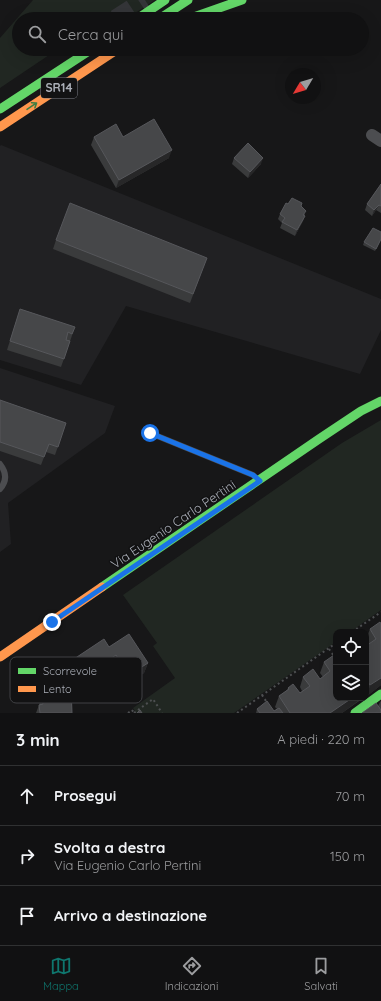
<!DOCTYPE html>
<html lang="it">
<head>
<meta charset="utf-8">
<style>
  body { margin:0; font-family:Quicksand,sans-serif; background:#1a1a1b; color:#f1f3f6 }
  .controls { position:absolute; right:12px; bottom:12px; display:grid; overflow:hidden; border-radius:8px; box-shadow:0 4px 16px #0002 }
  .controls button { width:36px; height:36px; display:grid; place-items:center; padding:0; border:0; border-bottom:1px solid #303132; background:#111112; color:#f1f3f6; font:20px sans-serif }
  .compass { position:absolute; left:285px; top:68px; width:36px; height:36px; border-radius:50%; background:#111112; box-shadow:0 4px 16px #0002; rotate:232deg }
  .stop { position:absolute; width:12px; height:12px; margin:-9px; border:3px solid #1a73e8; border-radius:50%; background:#fff }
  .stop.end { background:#1a73e8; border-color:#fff; box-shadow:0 1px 4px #0008 }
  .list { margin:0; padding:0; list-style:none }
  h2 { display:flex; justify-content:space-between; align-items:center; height:52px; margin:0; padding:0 16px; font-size:17px }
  h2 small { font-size:13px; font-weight:400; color:#9c9d9f }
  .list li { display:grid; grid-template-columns:26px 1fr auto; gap:12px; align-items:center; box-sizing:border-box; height:60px; padding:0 16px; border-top:1px solid #303132 }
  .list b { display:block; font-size:15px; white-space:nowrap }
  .list p { margin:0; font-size:13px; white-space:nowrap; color:#9c9d9f }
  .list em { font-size:13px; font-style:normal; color:#9c9d9f }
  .icon { flex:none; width:22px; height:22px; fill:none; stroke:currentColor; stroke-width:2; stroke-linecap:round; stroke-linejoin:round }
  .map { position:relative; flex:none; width:381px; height:713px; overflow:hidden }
  .search { position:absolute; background:#111112; box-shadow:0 4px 16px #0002; left:12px; right:12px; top:12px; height:44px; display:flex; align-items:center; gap:10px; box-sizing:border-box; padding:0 14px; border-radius:22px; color:#9c9d9f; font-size:15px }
  .sheet { height:232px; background:#111112 }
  nav { display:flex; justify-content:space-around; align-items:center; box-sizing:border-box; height:56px; border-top:1px solid #303132; background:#111112; font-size:11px; color:#9c9d9f }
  nav a { display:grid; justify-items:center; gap:2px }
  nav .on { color:#0f766e }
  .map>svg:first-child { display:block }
  .built { fill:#212123 }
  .green { fill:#212722 }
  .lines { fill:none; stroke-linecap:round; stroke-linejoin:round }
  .primary-tunnel { stroke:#343538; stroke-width:19; stroke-dasharray:19 10; stroke-linecap:butt }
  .path { stroke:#4d4f51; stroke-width:2; stroke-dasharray:2 3; stroke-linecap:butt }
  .lane { stroke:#4c4d50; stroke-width:6 }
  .street { stroke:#4c4d50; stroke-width:12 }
  .fast { stroke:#63d668; stroke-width:9 }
  .slow { stroke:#ff974d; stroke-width:9 }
  .wall { fill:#3a3b3c }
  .shaded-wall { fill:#272728 }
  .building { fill:#464749; stroke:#56575b }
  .oneway { stroke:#3f7e42 }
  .route { stroke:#1a73e8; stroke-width:5 }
  .labels { text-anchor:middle; stroke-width:3; stroke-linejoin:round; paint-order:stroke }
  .shield { fill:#121213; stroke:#7c7f86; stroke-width:1 }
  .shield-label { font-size:12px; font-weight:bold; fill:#aaaeb7 }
  .street-label { font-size:13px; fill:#aaaeb7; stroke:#121213 }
  .key { fill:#121213; stroke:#404144; stroke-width:1 }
  .key-label { font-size:11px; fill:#aaaeb7 }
</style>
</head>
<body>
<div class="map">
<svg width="381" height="713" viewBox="0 0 381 713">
  <rect width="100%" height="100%" fill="#171718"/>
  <path class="built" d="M 1,145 L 381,299 L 381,330 L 360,374 L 126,306 L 81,385 L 0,360 L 0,146 Z
    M 0,368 L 115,406 L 105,433 L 8,503 L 11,544 L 0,552 Z"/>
  <path class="green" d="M 33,0 L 155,0 L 126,19 L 19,19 L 19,49 L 58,49 L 0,88 L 0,38 Z
    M 381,420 L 381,610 L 350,632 L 336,632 L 336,642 L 234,713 L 136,713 L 133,708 L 175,678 L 153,646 L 157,643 L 123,595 L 342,443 Z"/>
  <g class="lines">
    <path class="primary-tunnel" d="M 116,19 L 145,0"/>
    <path class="path" d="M 352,632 L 381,612
      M 329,649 L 336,659
      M 262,695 L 268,704
      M 128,713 L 132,710 L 134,713
      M 134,713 L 153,699 L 162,713
      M 237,713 L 336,643"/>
    <path class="lane" d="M 150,433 L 253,475 L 258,480
      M 0,464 C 7,473 7,481 0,489"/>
    <path class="street" d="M 372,135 L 381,141"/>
    <path class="fast" d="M 137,19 L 165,0
      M 159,19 L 188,0
      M 188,19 L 242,0
      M 0,109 L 92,49
      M 102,587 L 319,439 L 361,411 L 381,401
      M 355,713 L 381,694"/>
    <path class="slow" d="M 0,127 L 118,49
      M 0,657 L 102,587"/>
  </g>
  <path class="wall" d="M 94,137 L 123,137 L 169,158 L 116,188 L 91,145 Z
    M 234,158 L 261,164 L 248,178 L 232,164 Z
    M 381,184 L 381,213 L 376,210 L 372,216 L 365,210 L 367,204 Z
    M 301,206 L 305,215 L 303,221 L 295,236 L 280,228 L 282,223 L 278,219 L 280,214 Z
    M 381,232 L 381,240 L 375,251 L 363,245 L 364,242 Z
    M 56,240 L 207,258 L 190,303 L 53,249 Z
    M 20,309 L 75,327 L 61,367 L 7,350 Z
    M 0,400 L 66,423 L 55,455 L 46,452 L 41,465 L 0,451 Z
    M 381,624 L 381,685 L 367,696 L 366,695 L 366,646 L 369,644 L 366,640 L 370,629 Z
    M 109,647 L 148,663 L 144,673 L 125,686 L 112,666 L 71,694 L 72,713 L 36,713 L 42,697 L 44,696 L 48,685 L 57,684 L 55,680 L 59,669 Z
    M 334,655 L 336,698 L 362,698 L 362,699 L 342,713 L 256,713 L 257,709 L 274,711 L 277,709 L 275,707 L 279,696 L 287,690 L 288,688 L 300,693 L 302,691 L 300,687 L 303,677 L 320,679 L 323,677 L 320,673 L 324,662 Z
    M 381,701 L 381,713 L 378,706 L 380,702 Z"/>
  <path class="shaded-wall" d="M 172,150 L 169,158 L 116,188 L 119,180 Z
    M 263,158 L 261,164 L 248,178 L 250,172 Z
    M 379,205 L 376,210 L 372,216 L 374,210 Z
    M 305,216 L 303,221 L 295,236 L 297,230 Z
    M 116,655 L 112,666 L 67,696 L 71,686 Z
    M 148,663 L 144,673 L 125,686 L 129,675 Z
    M 381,678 L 381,685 L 367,696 L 370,685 Z
    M 352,698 L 362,698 L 342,713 L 330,713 Z"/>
  <path class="building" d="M 154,119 L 172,150 L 119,180 L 94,137 L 116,124 L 123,137 Z
    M 248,143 L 263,158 L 250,172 L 234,158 Z
    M 381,184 L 381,206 L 379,205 L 374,210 L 367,204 Z
    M 292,198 L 302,203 L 301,206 L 306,211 L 303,215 L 305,216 L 297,230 L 282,222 L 285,218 L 280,214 L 286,203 L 288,204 Z
    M 70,203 L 207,258 L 193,294 L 56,240 Z
    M 373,228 L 381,232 L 381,239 L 376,249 L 364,242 Z
    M 20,309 L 75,327 L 72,334 L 68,332 L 66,340 L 70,341 L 64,359 L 10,341 Z
    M 0,400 L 66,423 L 58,447 L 49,444 L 44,457 L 0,442 Z
    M 380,622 L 381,624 L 381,678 L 370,685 L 366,679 L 366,646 L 376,639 L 370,629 Z
    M 129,634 L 148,663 L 129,675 L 116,655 L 71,686 L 72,713 L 40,713 L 39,705 L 43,704 L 42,697 L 48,695 L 48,685 L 59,683 L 63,677 L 59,669 L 104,639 L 109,647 Z
    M 334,655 L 336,658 L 336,698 L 352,698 L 330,713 L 290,713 L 279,696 L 289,689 L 288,688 L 293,684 L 300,693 L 310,686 L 303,677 L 313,669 L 320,679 L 330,671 L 324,662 Z
    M 267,701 L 274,711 L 279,708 L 283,713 L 260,713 L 257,709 Z
    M 376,703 L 381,710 L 381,713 L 362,713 Z
    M 140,710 L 142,713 L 137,713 Z"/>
  <defs><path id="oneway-shaft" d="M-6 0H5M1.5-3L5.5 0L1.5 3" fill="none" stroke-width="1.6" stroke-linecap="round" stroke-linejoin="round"/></defs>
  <use class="oneway" href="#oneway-shaft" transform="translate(32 106) rotate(-34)"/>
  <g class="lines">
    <path class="route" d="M 52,622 L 260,481 L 253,475 L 150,433"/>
  </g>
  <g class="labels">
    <rect class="shield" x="41" y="78" width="36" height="20" rx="3"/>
    <g class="shield-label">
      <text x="59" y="92">SR14</text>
    </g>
    <g class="street-label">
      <text transform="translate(173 524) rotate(-34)" y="5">Via Eugenio Carlo Pertini</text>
    </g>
  </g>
  <rect x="10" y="657" width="132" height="46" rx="6" class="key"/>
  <rect x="18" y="668" width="18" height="6" fill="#63d668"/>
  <rect x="18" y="686" width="18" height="6" fill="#ff974d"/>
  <g class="key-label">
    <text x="43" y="675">Scorrevole</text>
    <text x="43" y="693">Lento</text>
  </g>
</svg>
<div class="controls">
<button><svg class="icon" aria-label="locate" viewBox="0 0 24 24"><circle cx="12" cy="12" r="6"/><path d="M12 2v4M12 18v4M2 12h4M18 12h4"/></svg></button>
<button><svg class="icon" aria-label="layers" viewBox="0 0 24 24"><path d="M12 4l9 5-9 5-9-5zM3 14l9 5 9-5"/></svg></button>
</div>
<svg class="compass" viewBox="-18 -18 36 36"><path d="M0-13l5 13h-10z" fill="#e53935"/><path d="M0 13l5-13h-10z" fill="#9c9d9f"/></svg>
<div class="stop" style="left:150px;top:433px"></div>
<div class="stop end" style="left:52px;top:622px"></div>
<div class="search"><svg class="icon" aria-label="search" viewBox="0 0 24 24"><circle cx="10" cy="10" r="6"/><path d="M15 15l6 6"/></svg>Cerca qui</div>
</div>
<section class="sheet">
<h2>3 min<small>A piedi · 220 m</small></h2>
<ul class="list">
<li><svg class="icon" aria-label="ahead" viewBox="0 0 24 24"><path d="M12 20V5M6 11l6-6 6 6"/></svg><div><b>Prosegui</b></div><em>70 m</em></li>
<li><svg class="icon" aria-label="right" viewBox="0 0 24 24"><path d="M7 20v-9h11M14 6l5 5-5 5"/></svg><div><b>Svolta a destra</b><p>Via Eugenio Carlo Pertini</p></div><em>150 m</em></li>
<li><svg class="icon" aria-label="arrive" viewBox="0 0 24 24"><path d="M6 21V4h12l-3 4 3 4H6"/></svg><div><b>Arrivo a destinazione</b></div></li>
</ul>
</section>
<nav>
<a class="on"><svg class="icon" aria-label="map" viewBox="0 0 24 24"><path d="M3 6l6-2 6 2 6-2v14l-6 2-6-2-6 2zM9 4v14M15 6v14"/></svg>Mappa</a>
<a><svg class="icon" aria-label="directions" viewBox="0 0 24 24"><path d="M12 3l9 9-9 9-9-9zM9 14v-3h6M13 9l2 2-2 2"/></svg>Indicazioni</a>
<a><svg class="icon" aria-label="saved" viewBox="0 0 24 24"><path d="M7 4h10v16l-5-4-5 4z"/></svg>Salvati</a>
</nav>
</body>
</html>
